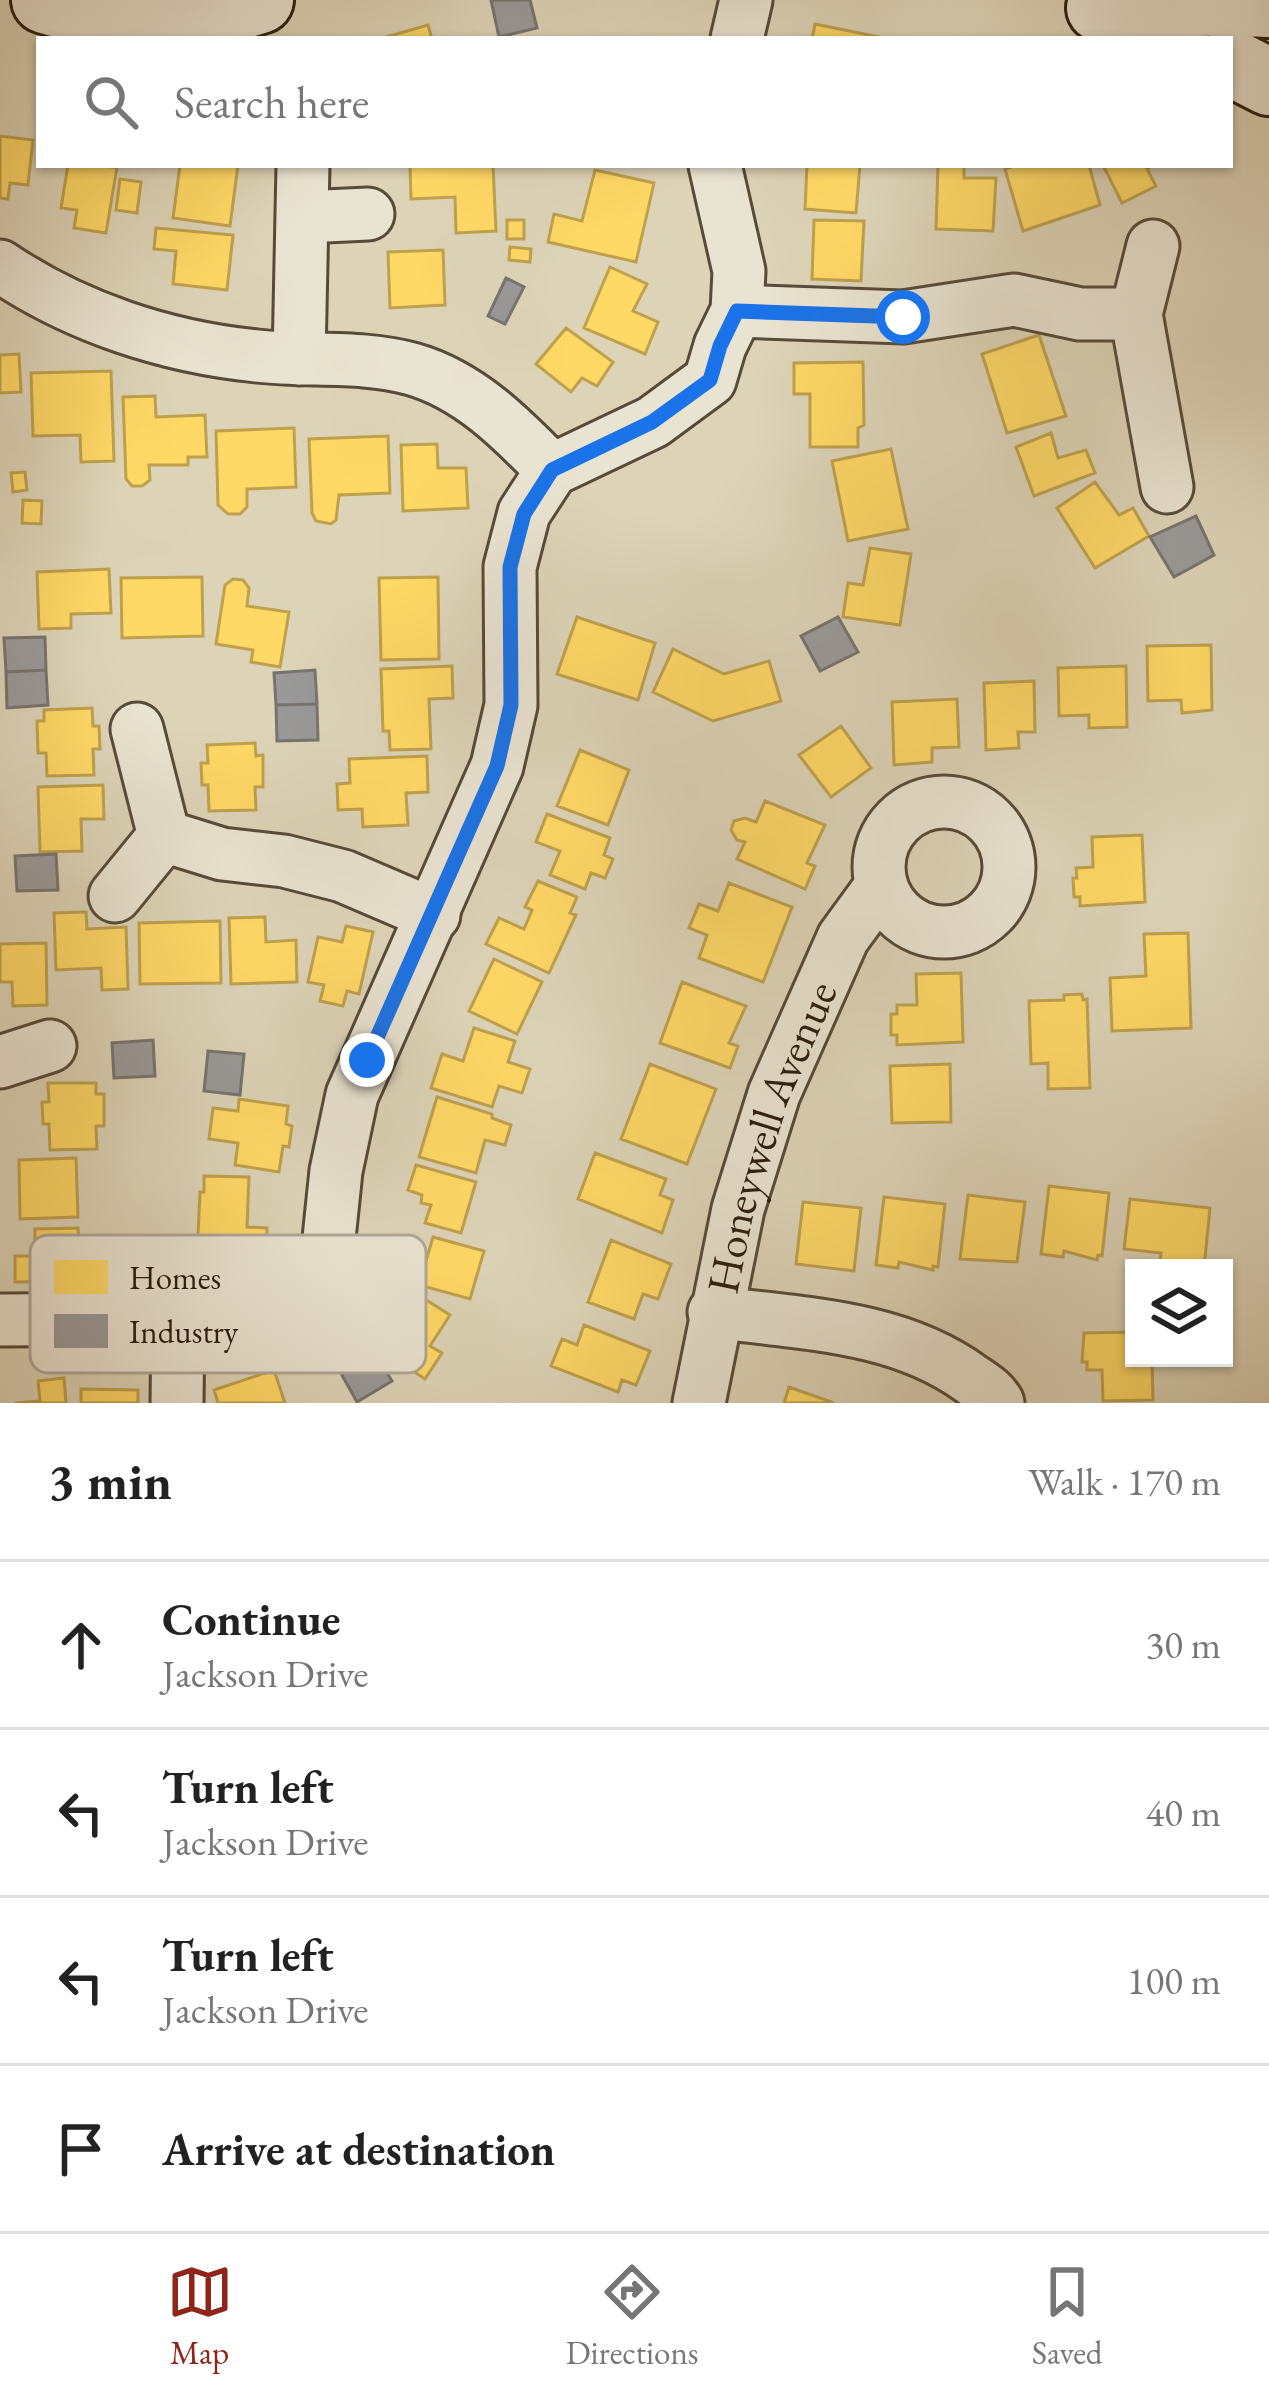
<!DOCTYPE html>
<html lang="en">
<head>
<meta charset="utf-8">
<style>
  body { margin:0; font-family:"EB Garamond",serif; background:#f2f2f2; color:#222 }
  .controls { position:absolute; right:36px; bottom:36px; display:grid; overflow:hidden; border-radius:0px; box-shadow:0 3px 9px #0004 }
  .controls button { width:108px; height:108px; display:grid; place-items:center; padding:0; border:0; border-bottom:3px solid #e0e0e0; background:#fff; color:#222; font:60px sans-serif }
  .stop { position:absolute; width:36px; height:36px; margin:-27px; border:9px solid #1a73e8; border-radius:50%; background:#fff }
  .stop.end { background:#1a73e8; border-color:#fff; box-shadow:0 3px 12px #0008 }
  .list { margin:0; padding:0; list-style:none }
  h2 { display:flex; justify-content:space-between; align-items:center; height:156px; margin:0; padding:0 48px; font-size:51px }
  h2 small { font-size:39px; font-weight:400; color:#767676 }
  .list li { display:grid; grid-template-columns:78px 1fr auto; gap:36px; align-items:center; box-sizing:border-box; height:168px; padding:0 48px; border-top:3px solid #e0e0e0 }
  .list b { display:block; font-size:45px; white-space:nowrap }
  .list p { margin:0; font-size:39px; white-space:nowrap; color:#767676 }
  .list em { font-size:39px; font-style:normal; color:#767676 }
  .icon { flex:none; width:66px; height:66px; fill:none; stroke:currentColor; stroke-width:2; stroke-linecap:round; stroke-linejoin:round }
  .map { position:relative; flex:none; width:1269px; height:1403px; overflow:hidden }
  .search { position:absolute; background:#fff; box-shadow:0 3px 9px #0004; left:36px; right:36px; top:36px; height:132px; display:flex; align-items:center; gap:30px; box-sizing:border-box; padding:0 42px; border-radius:0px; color:#767676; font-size:45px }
  .sheet { height:828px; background:#fff }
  nav { display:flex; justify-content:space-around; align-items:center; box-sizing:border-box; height:168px; border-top:3px solid #e0e0e0; background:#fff; font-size:33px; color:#767676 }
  nav a { display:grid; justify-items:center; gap:6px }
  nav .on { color:#8f2418 }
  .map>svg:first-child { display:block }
  .homes { fill:#ffd966; stroke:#bfa14c; stroke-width:3 }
  .industry { fill:#999; stroke:#777470; stroke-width:3 }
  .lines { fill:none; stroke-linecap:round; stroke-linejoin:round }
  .street-casing { stroke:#564b39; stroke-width:57 }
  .secondary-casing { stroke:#291d0f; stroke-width:72 }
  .street { stroke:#e9e3d1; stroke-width:51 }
  .secondary { stroke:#e9e3d1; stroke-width:66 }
  .route { stroke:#1a73e8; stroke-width:15 }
  .labels { text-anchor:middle; stroke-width:12; stroke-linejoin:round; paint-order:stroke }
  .street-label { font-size:45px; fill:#291d0f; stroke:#e9e3d1 }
  .key { fill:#e9e3d1; stroke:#afa897; stroke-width:3 }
  .key-label { font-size:33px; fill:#291d0f }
</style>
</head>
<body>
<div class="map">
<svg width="1269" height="1403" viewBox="0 0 1269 1403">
  <rect width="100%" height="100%" fill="#ddd4b8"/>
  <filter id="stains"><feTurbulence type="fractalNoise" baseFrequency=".00167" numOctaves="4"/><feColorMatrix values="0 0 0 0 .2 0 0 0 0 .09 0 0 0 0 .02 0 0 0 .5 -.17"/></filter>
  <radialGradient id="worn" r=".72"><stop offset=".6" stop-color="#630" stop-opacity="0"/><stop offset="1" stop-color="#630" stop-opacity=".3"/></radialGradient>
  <path class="homes" d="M 815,24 L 879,37 L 879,39 L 812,39 Z
    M 428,25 L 432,39 L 379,39 Z
    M 0,136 L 33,140 L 28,185 L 10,183 L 8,199 L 0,198 Z
    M 68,165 L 117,167 L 106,233 L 74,228 L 77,210 L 61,208 Z
    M 180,165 L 238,165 L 230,226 L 173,218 Z
    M 410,165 L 493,165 L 496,231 L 456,233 L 455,197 L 411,199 Z
    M 807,165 L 860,165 L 856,213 L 805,209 Z
    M 938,165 L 964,165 L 964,178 L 996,178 L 993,231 L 936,229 Z
    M 1018,165 L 1089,165 L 1100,205 L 1023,231 L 1005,169 Z
    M 1103,165 L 1153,165 L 1147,169 L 1156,186 L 1122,203 Z
    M 595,170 L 654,183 L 636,262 L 548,242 L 554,214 L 582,221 Z
    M 120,179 L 141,182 L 137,213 L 116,210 Z
    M 507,220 L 524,220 L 524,239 L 507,239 Z
    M 814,220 L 864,221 L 861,281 L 812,279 Z
    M 156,228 L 233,235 L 227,290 L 173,284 L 176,251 L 154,249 Z
    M 510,247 L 531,249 L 530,262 L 509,260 Z
    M 443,250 L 445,305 L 390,308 L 388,252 Z
    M 610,267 L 647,284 L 633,311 L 658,322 L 645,354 L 584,328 Z
    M 566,328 L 613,362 L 597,386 L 582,378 L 571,392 L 536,364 Z
    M 1039,335 L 1066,416 L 1007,433 L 982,354 Z
    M 19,354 L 21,392 L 0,393 L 0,355 Z
    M 863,362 L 864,425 L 858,428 L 858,447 L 810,447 L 810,394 L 794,394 L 794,363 Z
    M 111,371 L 114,461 L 81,462 L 80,435 L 33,436 L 31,373 Z
    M 155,396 L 156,417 L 205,415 L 207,457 L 188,457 L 188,465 L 149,465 L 150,480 L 142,486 L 132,486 L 126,479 L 123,397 Z
    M 294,428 L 296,487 L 247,489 L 247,507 L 240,514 L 228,514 L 218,505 L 216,431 Z
    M 1051,433 L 1058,458 L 1086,450 L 1095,473 L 1034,496 L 1016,447 Z
    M 388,436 L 390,493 L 339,495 L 336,520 L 331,524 L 316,521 L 312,513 L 309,439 Z
    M 437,444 L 438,468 L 466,468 L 468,508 L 403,511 L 401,445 Z
    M 891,449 L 908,529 L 848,541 L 832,461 Z
    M 25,472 L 27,490 L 13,492 L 11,473 Z
    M 1095,482 L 1119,515 L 1133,508 L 1149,536 L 1095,568 L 1057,508 Z
    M 23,500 L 42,501 L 41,524 L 22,523 Z
    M 870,548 L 911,554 L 900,625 L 843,617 L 848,583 L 863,585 Z
    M 109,569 L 111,613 L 71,614 L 71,628 L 39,629 L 37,572 Z
    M 202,577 L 203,636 L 122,638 L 121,578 Z
    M 438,577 L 439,659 L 381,660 L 379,578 Z
    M 233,579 L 243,580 L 249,588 L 247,606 L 289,612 L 280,667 L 251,662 L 253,650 L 216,644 L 225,585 Z
    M 577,617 L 655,643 L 638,700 L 557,674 Z
    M 1211,645 L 1212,710 L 1182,713 L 1181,700 L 1148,701 L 1147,646 Z
    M 673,649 L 724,674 L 769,661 L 781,701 L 713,721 L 653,692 Z
    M 452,666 L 453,698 L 429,699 L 431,749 L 390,750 L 389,731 L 383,731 L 381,669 Z
    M 1126,666 L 1127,727 L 1089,728 L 1089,715 L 1059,716 L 1058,668 Z
    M 1034,681 L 1035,732 L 1018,732 L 1019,748 L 986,750 L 984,683 Z
    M 957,699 L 959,747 L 932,748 L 932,762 L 894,765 L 892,702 Z
    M 92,708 L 93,726 L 99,726 L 100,749 L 93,749 L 94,775 L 47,776 L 46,753 L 38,753 L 37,721 L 44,721 L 44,710 Z
    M 841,726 L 871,768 L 831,797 L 799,755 Z
    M 255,743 L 256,756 L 263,755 L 263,787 L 255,787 L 256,810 L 209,811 L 208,785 L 202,785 L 201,763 L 208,763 L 207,745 Z
    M 580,750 L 629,770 L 608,825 L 557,806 Z
    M 427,756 L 428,792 L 406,793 L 408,825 L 363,827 L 362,809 L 338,810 L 337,784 L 350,783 L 349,759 Z
    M 103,785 L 104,819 L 81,819 L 82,851 L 40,852 L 38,787 Z
    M 765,801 L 825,825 L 807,863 L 815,866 L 805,889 L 737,859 L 745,842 L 737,840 L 731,830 L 734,821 L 745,818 L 756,822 Z
    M 547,814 L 610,838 L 604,855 L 613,859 L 605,878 L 591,873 L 585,889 L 550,875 L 560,851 L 536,842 Z
    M 1142,835 L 1145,902 L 1080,906 L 1080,897 L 1074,897 L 1073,878 L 1077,878 L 1076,868 L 1093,867 L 1092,837 Z
    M 538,881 L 577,897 L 570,913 L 576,915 L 549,973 L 486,944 L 499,918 L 524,929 L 532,910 L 525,907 Z
    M 729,883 L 792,907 L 763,982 L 699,958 L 707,935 L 689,928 L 699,904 L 718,911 Z
    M 86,912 L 87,929 L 126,927 L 128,989 L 102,990 L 101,968 L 56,970 L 54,913 Z
    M 265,917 L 266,942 L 296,940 L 297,982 L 231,984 L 229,918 Z
    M 220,921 L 221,983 L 140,984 L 139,923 Z
    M 346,926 L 373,932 L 359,994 L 347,991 L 343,1006 L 320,1001 L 324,985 L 308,982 L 318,937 L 342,942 Z
    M 1188,933 L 1191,1028 L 1112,1031 L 1110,978 L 1146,976 L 1144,934 Z
    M 46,943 L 47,1005 L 13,1006 L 12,982 L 0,982 L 0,944 Z
    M 494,959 L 542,982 L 517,1034 L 469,1011 Z
    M 961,973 L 963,1042 L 897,1045 L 897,1035 L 891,1035 L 891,1014 L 897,1014 L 897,1005 L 917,1005 L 916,974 Z
    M 682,982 L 746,1006 L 729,1043 L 738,1046 L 730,1068 L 660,1043 Z
    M 1082,994 L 1083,1000 L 1087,999 L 1090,1088 L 1048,1089 L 1048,1063 L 1031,1064 L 1029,1001 L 1064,1000 L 1064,995 Z
    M 474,1028 L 515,1041 L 508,1062 L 530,1069 L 522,1093 L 499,1086 L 492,1107 L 431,1088 L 442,1054 L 463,1061 Z
    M 650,1064 L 716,1089 L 687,1164 L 621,1139 Z
    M 950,1064 L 951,1122 L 892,1123 L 890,1066 Z
    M 48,1083 L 96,1083 L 96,1094 L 104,1094 L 104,1126 L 96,1126 L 97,1149 L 50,1150 L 49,1124 L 43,1124 L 42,1102 L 49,1102 Z
    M 437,1097 L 492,1114 L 492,1118 L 511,1125 L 505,1145 L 485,1140 L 476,1173 L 419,1157 Z
    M 239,1099 L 288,1106 L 286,1124 L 292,1126 L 289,1147 L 283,1146 L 279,1172 L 235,1165 L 238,1143 L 209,1139 L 213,1108 L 238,1111 Z
    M 595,1153 L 666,1179 L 660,1195 L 673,1200 L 662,1233 L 578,1199 Z
    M 76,1158 L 78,1217 L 20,1219 L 19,1160 Z
    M 416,1165 L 476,1182 L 461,1233 L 425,1223 L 431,1205 L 421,1203 L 422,1195 L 408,1190 Z
    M 204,1176 L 249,1177 L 247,1227 L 267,1228 L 266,1260 L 197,1257 L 200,1192 L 204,1192 Z
    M 1049,1186 L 1109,1193 L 1102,1256 L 1098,1255 L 1097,1260 L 1064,1251 L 1063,1257 L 1041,1254 Z
    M 968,1195 L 1025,1202 L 1017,1262 L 960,1259 Z
    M 884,1197 L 945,1204 L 938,1267 L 933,1266 L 933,1270 L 899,1262 L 898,1268 L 876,1265 Z
    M 1130,1199 L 1210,1208 L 1204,1268 L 1159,1268 L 1161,1253 L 1124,1249 Z
    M 803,1202 L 861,1208 L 854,1271 L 796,1264 Z
    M 78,1228 L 79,1246 L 92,1245 L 93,1267 L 77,1267 L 77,1281 L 15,1282 L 15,1256 L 35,1256 L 35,1229 Z
    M 433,1237 L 484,1251 L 470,1299 L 419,1285 Z
    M 611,1240 L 671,1264 L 658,1299 L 643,1294 L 634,1319 L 588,1302 Z
    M 412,1291 L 450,1315 L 430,1346 L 442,1353 L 425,1379 L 375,1346 Z
    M 584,1325 L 650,1351 L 636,1385 L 622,1380 L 618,1392 L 551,1366 L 562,1339 L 577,1345 Z
    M 1134,1332 L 1134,1358 L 1152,1358 L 1153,1400 L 1103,1401 L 1102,1370 L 1087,1370 L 1087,1362 L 1082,1362 L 1084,1333 Z
    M 274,1370 L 285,1403 L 218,1403 L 214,1390 Z
    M 64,1378 L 66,1403 L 15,1403 L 40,1401 L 38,1381 Z
    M 789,1387 L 834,1403 L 784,1403 Z
    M 81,1389 L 138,1390 L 138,1403 L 81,1403 Z"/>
  <path class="industry" d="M 491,0 L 530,0 L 537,28 L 499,37 Z
    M 506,278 L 524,287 L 505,324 L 488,316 Z
    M 1196,516 L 1214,555 L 1174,577 L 1150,537 Z
    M 838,617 L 858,652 L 820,671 L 801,636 Z
    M 45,637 L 46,670 L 6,672 L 4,638 Z
    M 46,670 L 48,705 L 7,708 L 6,672 Z
    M 315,670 L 317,704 L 276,705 L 274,673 Z
    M 317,704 L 318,740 L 277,741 L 276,705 Z
    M 56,854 L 58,890 L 17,891 L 15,856 Z
    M 153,1040 L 155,1076 L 114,1078 L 112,1043 Z
    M 208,1051 L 244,1054 L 240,1095 L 204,1091 Z
    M 372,1349 L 392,1381 L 357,1402 L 338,1368 Z"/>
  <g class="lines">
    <defs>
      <g id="street">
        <path d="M 737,39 L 746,0"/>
        <path d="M 304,217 L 368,214"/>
        <path d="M 0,266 C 75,317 166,347 257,356 C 308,362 362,355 412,369 C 469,385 512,429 552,470"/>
        <path d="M 737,311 L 903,317 L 1014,300 L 1080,314 L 1136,314 L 1167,487"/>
        <path d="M 1136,314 L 1153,246"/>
        <path d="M 299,359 L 303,165"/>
        <path d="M 137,729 L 164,836 L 222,854 L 284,861 L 343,876 L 434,915"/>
        <circle cx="944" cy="867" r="65"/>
        <path d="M 115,896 L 164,836"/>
        <path d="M 0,1062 L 50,1046"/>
        <path d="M 714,1312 C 802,1324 897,1325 971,1379 C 981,1386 992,1392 998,1403"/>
        <path d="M 0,1320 C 93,1318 223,1327 310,1301 L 325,1277 L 336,1171 L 352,1095 L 497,766 L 511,705 L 510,567 L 524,513 L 552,470 L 653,422 L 710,380 L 720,346 L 737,311 L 739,271 L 715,165"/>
        <path d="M 177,1403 L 178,1317"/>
        <path id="s1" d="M 699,1403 L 738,1209 L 774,1094 L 843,938 L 881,886"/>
      </g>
      <path id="secondary" d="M 45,0 C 142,28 164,30 260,0
        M 1100,8 L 1221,2 L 1269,4
        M 1230,62 L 1269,82"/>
    </defs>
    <use href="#street" class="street-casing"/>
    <use href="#secondary" class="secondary-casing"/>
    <use href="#street" class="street"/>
    <use href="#secondary" class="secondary"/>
  </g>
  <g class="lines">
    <path class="route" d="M 367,1060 L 497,766 L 511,705 L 510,567 L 524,514 L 552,470 L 652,422 L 710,380 L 720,346 L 737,311 L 903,317"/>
  </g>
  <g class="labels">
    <g class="street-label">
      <text dy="16" stroke="none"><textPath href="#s1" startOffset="276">Honeywell Avenue</textPath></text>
    </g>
  </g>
  <rect x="30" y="1235" width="396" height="138" rx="18" class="key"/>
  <rect x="54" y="1260" width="54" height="34" fill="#ffd966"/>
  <rect x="54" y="1314" width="54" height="34" fill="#999"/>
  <g class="key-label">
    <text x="129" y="1289">Homes</text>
    <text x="129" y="1343">Industry</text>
  </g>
  <rect width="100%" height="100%" filter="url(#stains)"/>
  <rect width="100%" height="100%" fill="url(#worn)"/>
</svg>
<div class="controls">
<button><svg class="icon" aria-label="layers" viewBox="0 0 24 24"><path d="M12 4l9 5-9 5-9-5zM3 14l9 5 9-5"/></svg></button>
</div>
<div class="stop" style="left:903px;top:317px"></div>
<div class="stop end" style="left:367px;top:1060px"></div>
<div class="search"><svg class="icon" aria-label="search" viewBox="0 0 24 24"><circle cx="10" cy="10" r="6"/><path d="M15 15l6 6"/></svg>Search here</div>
</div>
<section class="sheet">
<h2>3 min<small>Walk · 170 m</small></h2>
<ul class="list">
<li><svg class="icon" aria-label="ahead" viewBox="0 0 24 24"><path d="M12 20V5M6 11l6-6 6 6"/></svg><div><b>Continue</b><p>Jackson Drive</p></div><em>30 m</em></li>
<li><svg class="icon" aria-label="left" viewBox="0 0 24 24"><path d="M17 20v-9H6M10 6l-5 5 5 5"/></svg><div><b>Turn left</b><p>Jackson Drive</p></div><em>40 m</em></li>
<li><svg class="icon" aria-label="left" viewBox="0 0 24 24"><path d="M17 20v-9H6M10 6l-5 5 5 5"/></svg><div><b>Turn left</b><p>Jackson Drive</p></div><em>100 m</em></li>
<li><svg class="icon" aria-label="arrive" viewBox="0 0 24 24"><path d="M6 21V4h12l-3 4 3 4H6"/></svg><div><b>Arrive at destination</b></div></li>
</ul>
</section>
<nav>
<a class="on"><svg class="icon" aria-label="map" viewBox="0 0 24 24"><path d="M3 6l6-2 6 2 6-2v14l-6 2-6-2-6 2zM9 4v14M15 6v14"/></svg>Map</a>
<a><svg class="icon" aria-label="directions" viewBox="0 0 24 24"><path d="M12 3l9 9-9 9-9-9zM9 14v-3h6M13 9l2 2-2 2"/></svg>Directions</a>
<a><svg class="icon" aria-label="saved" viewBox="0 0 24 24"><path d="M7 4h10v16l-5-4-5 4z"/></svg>Saved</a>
</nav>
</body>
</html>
